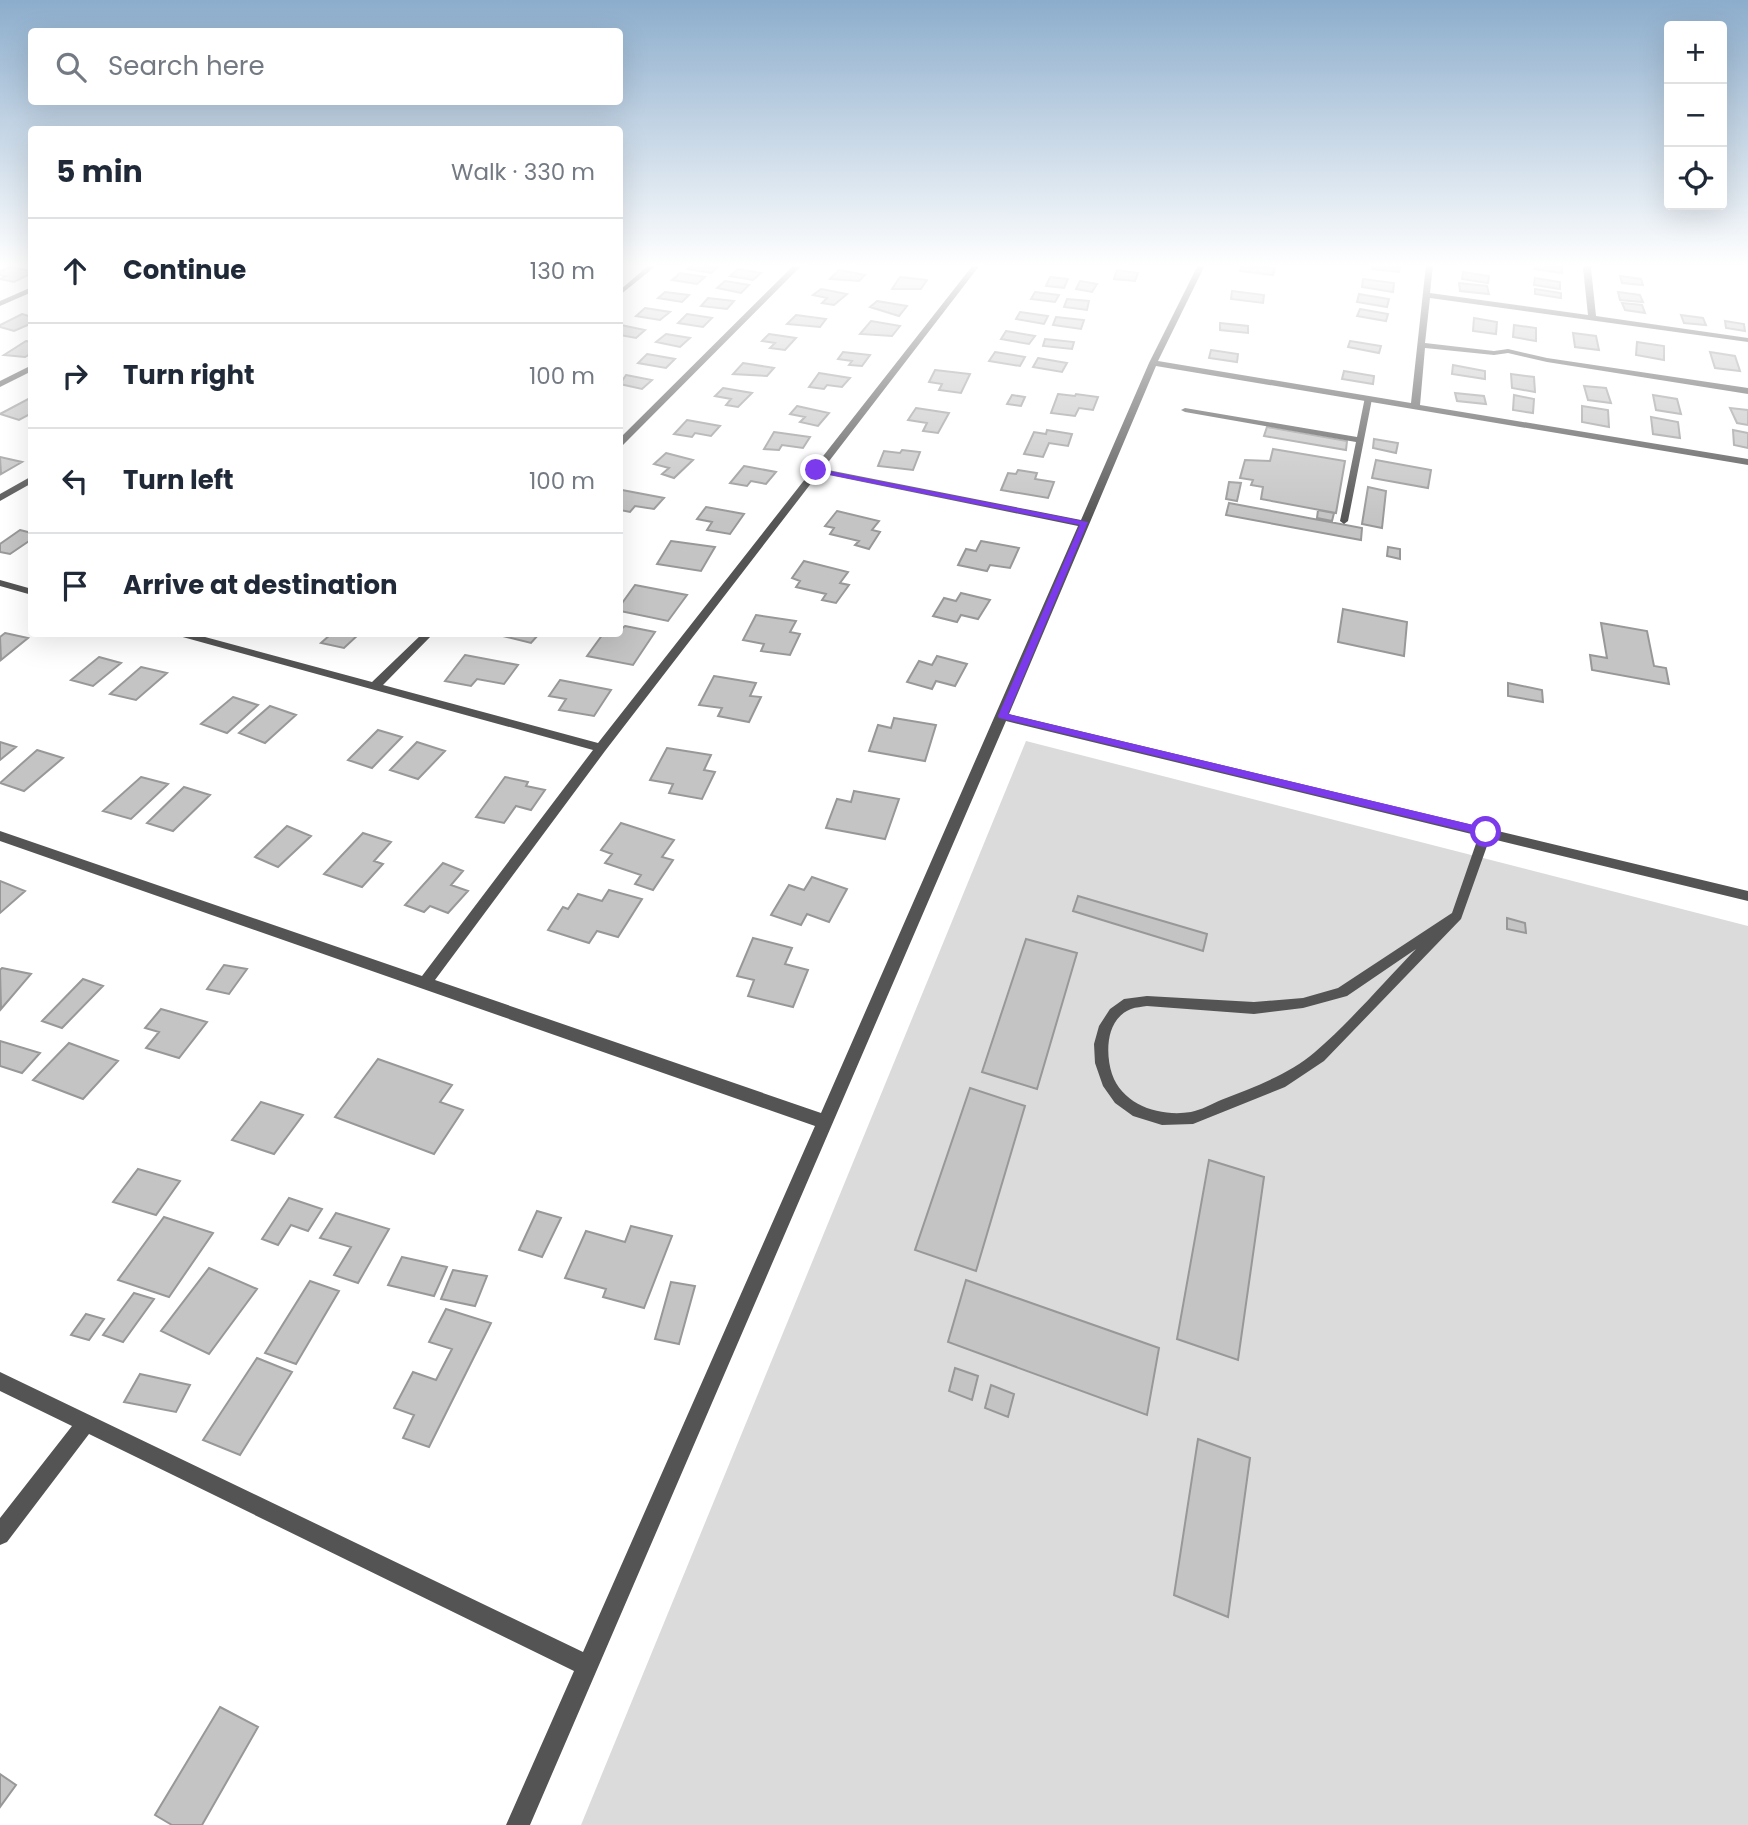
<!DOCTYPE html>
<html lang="en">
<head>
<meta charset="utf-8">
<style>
  body { margin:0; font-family:Poppins,sans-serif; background:#f2f2f3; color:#1f2937 }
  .controls { position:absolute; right:21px; top:21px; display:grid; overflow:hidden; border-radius:7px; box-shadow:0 7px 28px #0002 }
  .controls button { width:63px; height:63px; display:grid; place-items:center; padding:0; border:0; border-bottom:2px solid #e0e1e3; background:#fff; color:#1f2937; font:35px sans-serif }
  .stop { position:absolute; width:21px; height:21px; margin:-16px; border:5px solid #7c3aed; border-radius:50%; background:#fff }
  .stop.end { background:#7c3aed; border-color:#fff; box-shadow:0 2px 7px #0008 }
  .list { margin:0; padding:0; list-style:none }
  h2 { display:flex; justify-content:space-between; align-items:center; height:91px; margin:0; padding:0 28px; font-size:30px }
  h2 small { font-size:23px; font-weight:400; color:#747a83 }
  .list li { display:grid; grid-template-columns:46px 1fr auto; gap:21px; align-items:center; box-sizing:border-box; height:105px; padding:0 28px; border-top:2px solid #e0e1e3 }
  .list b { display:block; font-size:26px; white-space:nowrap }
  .list em { font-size:23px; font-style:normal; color:#747a83 }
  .icon { flex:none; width:38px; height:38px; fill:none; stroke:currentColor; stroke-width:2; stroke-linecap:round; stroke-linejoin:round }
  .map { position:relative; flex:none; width:1748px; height:1825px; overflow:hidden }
  .search { position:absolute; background:#fff; box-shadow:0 7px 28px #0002; left:28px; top:28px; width:595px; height:77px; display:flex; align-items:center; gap:18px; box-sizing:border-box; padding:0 24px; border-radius:7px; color:#747a83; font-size:26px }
  .panel { position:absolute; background:#fff; box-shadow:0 7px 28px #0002; left:28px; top:126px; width:595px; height:511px; border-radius:7px }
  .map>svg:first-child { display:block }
  .green { fill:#dbdbdb }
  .building { fill:#c4c4c4; stroke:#989898; stroke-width:2 }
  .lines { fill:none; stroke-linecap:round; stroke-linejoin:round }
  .lane { fill:#545454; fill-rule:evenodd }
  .street { fill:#545454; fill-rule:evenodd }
  .route { fill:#7c3aed }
</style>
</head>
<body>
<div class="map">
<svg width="1748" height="1825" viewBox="0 0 1748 1825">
  <rect width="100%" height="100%" fill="#fff"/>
  <path class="green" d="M 1026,741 L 1748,926 L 1748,1825 L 581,1825 Z"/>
  <path class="building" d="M 693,265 L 708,265 L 719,266 L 711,273 L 687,269 Z
    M 1242,265 L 1247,265 L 1275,268 L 1273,275 L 1240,271 Z
    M 1373,265 L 1400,266 L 1399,272 L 1372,269 Z
    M 1535,265 L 1562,267 L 1562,273 L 1534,269 Z
    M 10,267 L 32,271 L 32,273 L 14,282 L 0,279 L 6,276 L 0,275 L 0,271 Z
    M 738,269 L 761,273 L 753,280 L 730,276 Z
    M 839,270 L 865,275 L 859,281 L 830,279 Z
    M 1117,270 L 1138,273 L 1135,281 L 1114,279 Z
    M 1463,272 L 1489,276 L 1488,283 L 1462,279 Z
    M 680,273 L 705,277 L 697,284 L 672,280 Z
    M 1620,276 L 1641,279 L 1643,285 L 1622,283 Z
    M 900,277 L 927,280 L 921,289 L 892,289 Z
    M 1050,277 L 1068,279 L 1064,288 L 1046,286 Z
    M 1535,278 L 1560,282 L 1560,289 L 1534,285 Z
    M 1363,279 L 1394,283 L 1393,292 L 1362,287 Z
    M 725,281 L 749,285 L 741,293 L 717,288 Z
    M 1080,281 L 1097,284 L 1092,292 L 1076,289 Z
    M 1459,283 L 1487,286 L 1489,294 L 1460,291 Z
    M 821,289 L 847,294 L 834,305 L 822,303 L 827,298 L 813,295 Z
    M 1535,289 L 1561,293 L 1561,298 L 1535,294 Z
    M 1232,291 L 1264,295 L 1263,303 L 1231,299 Z
    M 665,292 L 689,295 L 682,302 L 658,298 Z
    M 1035,292 L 1059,295 L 1055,302 L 1031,299 Z
    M 1618,292 L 1640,295 L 1643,302 L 1620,300 Z
    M 1359,294 L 1389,299 L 1387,307 L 1357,302 Z
    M 708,298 L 734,301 L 727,309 L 701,306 Z
    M 1067,299 L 1089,301 L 1087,310 L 1064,307 Z
    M 877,301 L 907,306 L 899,316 L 870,307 Z
    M 1622,303 L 1642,305 L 1645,313 L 1625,310 Z
    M 645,308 L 670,312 L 660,320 L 636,316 Z
    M 1360,309 L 1388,314 L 1386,321 L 1357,316 Z
    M 1020,312 L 1048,316 L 1044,324 L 1016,319 Z
    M 22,314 L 32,317 L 32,323 L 14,331 L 0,327 L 0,325 Z
    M 687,314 L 712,318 L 703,327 L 678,323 Z
    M 796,315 L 826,319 L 820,327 L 787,324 Z
    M 1681,315 L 1703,318 L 1706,325 L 1684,323 Z
    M 1056,317 L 1084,320 L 1081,329 L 1053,325 Z
    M 1474,318 L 1497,322 L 1496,334 L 1473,331 Z
    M 871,321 L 900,326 L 892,336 L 860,334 Z
    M 1725,321 L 1744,324 L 1745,331 L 1726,328 Z
    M 1220,323 L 1248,326 L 1248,333 L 1220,330 Z
    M 621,325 L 645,330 L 636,338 L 620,335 Z
    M 1514,325 L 1536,328 L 1536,341 L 1513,337 Z
    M 1006,331 L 1035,336 L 1029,344 L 1001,339 Z
    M 1573,333 L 1596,336 L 1599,350 L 1575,347 Z
    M 666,334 L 690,338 L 680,347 L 656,342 Z
    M 769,334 L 796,338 L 785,350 L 770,348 L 775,343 L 762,341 Z
    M 1045,339 L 1074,342 L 1072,349 L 1043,346 Z
    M 26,341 L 32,342 L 32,353 L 25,357 L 4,355 Z
    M 1350,341 L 1381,346 L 1379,353 L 1348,347 Z
    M 1637,342 L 1664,346 L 1664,360 L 1636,355 Z
    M 1211,350 L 1238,354 L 1237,362 L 1209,358 Z
    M 843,352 L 870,355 L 862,366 L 849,365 L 852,361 L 838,359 Z
    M 995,352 L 1025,357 L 1020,366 L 989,361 Z
    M 1710,352 L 1735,356 L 1740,371 L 1715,368 Z
    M 647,354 L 675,359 L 666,368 L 638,363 Z
    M 1038,358 L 1067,363 L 1062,372 L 1033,367 Z
    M 743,363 L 774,368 L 767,376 L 733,374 Z
    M 1453,365 L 1485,371 L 1485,379 L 1452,374 Z
    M 935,370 L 970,374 L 961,393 L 939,390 L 942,384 L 929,382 Z
    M 1344,371 L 1374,376 L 1373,384 L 1342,379 Z
    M 819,373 L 850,378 L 842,387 L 827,385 L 824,389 L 809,387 Z
    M 1511,374 L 1534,377 L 1535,392 L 1512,388 Z
    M 626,375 L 652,380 L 642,389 L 620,384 Z
    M 1584,386 L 1606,388 L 1611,403 L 1588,400 Z
    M 723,388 L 752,393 L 738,407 L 726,405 L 731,399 L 715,396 Z
    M 1455,393 L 1484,396 L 1486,404 L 1457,401 Z
    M 1058,394 L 1075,396 L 1076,394 L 1098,397 L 1093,410 L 1079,408 L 1075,416 L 1051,413 Z
    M 1012,395 L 1025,397 L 1021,406 L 1007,404 Z
    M 1514,395 L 1534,399 L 1533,413 L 1513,410 Z
    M 1653,395 L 1677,399 L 1681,414 L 1656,410 Z
    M 30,398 L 32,413 L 19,420 L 0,414 Z
    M 797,406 L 829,413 L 818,426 L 800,422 L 805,417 L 790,414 Z
    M 1582,406 L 1608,410 L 1609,427 L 1582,422 Z
    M 916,408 L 949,413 L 938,433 L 923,431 L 927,423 L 908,420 Z
    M 1730,408 L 1748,410 L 1748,425 L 1737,423 Z
    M 1651,417 L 1678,422 L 1680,438 L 1653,434 Z
    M 687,420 L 720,426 L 711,436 L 695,433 L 692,437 L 674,434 Z
    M 1267,427 L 1347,441 L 1346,450 L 1264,436 Z
    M 1047,430 L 1072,434 L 1068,446 L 1049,443 L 1043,457 L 1024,454 L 1034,432 L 1046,434 Z
    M 1733,430 L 1748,433 L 1748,448 L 1734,445 Z
    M 774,432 L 810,437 L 803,448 L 782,445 L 779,450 L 764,449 Z
    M 1374,439 L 1398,443 L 1396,453 L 1373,448 Z
    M 1273,449 L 1345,461 L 1336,513 L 1261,499 L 1263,487 L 1251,485 L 1253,480 L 1240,478 L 1245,460 L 1270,461 Z
    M 902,450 L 920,452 L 913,470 L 878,466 L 884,451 L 900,453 Z
    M 666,453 L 693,460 L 674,478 L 662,474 L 669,468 L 654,464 Z
    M 0,457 L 22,462 L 1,474 Z
    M 1376,460 L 1431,470 L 1428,488 L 1372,478 Z
    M 744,466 L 776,472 L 766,484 L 751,481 L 747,486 L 730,483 Z
    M 1018,470 L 1037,473 L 1035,479 L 1054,482 L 1048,498 L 1001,490 L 1008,473 L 1016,474 Z
    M 1229,482 L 1241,483 L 1237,501 L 1226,499 Z
    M 1368,487 L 1386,491 L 1382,528 L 1362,524 Z
    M 622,490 L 664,498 L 654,509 L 635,506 L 630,512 L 620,510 Z
    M 1229,503 L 1362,528 L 1361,540 L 1226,515 Z
    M 706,507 L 744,514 L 730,534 L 707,530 L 712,522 L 697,519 Z
    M 1318,510 L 1334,513 L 1332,521 L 1317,518 Z
    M 837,511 L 879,521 L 872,530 L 880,532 L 869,549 L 855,545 L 859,541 L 830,534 L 834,528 L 825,526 Z
    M 20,530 L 32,533 L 32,539 L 10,554 L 0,552 L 0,544 Z
    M 671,541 L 715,547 L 701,571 L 657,564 Z
    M 981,541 L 1019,548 L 1010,568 L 990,565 L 987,571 L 958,565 L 966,549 L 976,551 Z
    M 1388,547 L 1400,549 L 1400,559 L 1387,556 Z
    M 804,561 L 848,572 L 840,583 L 849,585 L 836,603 L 822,600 L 826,594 L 796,587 L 800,581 L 792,578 Z
    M 635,585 L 687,595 L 668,621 L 620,611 L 620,606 Z
    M 961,593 L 990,600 L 978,619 L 961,615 L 957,622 L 933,616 L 944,598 L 956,601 Z
    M 1343,609 L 1407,622 L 1404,656 L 1338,642 Z
    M 756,615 L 796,621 L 790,632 L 800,634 L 790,655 L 761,651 L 764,644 L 743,640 Z
    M 1601,623 L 1647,631 L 1654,666 L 1666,668 L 1669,684 L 1592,670 L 1590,655 L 1607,658 Z
    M 625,626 L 655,632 L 633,665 L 587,656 L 603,634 L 620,634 L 620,630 Z
    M 5,633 L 28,638 L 1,660 L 0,637 Z
    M 331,634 L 359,634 L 344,648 L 321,643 Z
    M 506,634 L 539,634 L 531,643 L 503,636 Z
    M 465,655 L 518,665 L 504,684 L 477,679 L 471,686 L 445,681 Z
    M 937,656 L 967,664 L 955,686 L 936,681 L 932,689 L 907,682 L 919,661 L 932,665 Z
    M 99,657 L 121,663 L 93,686 L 71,680 Z
    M 141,667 L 167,673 L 136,700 L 110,694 Z
    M 714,676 L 756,683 L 750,696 L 761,697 L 749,722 L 718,716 L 722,708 L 699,705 Z
    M 560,680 L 611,690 L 594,716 L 559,710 L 566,699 L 549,696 Z
    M 1508,683 L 1542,690 L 1543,702 L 1508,696 Z
    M 233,697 L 258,705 L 227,733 L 201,724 Z
    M 270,706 L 296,715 L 265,743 L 239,733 Z
    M 894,718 L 936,725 L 925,761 L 869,751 L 878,725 L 891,728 Z
    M 378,730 L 402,737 L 372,768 L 348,760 Z
    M 0,742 L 16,747 L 0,760 Z
    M 417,742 L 445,751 L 418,779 L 390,770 Z
    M 667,748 L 711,755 L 704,770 L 715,772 L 702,799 L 669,793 L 673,784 L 650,780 Z
    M 37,750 L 63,758 L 24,791 L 0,783 Z
    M 141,777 L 168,784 L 131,819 L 103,811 Z
    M 505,777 L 528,782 L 526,786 L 545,790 L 531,810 L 516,806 L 504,823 L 476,817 Z
    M 184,787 L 210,795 L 173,831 L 147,823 Z
    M 854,791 L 899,799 L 885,839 L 826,828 L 837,799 L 851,802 Z
    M 621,823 L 674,840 L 662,857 L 673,860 L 653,890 L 635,884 L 641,875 L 605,863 L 612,854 L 601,850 Z
    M 287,826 L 311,836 L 278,867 L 255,857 Z
    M 363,833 L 391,842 L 374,861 L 383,864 L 362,887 L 324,874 Z
    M 443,863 L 463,871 L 451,885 L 468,891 L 448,913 L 430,906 L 424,912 L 405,905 Z
    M 812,877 L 847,889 L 829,922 L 807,914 L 801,925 L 771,915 L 789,885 L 804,890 Z
    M 0,881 L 25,891 L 0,913 Z
    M 609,890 L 642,899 L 618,937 L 597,931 L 589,943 L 548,930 L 563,907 L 568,909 L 578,894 L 602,901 Z
    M 1078,896 L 1207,934 L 1203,951 L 1073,911 Z
    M 1507,918 L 1525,923 L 1526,933 L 1507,929 Z
    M 753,938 L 792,948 L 785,964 L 808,970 L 793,1007 L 748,996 L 754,980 L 737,976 Z
    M 1026,939 L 1077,953 L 1037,1089 L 982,1072 Z
    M 224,965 L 247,969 L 229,994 L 207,989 Z
    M 2,968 L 31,974 L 1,1009 L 0,970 Z
    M 83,979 L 103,986 L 62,1028 L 42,1021 Z
    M 161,1009 L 207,1022 L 179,1058 L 146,1048 L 159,1032 L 145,1028 Z
    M 0,1041 L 40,1053 L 22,1073 L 0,1066 Z
    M 69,1043 L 118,1061 L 83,1099 L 33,1080 Z
    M 378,1059 L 452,1085 L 440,1102 L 463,1110 L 434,1154 L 335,1117 Z
    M 970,1088 L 1025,1106 L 976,1271 L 915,1250 Z
    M 261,1102 L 303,1115 L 274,1154 L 232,1140 Z
    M 1209,1160 L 1264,1177 L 1238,1360 L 1177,1339 Z
    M 138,1169 L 180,1181 L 156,1215 L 113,1202 Z
    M 289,1198 L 322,1209 L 308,1231 L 291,1225 L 278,1245 L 262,1239 Z
    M 537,1211 L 561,1218 L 542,1257 L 519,1250 Z
    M 336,1213 L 389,1229 L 358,1283 L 334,1275 L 351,1247 L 320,1238 Z
    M 164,1217 L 213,1233 L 169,1297 L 118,1280 Z
    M 631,1226 L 672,1236 L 644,1308 L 603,1297 L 606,1289 L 565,1278 L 586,1231 L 625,1242 Z
    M 402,1257 L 447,1267 L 434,1296 L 388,1285 Z
    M 209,1268 L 257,1289 L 209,1354 L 161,1331 Z
    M 453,1270 L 487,1276 L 475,1306 L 441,1299 Z
    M 966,1280 L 1159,1348 L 1147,1415 L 948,1342 Z
    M 310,1281 L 339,1291 L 296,1364 L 265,1353 Z
    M 671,1282 L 695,1286 L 679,1344 L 655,1339 Z
    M 134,1293 L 154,1299 L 123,1342 L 103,1335 Z
    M 446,1309 L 491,1323 L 429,1447 L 403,1438 L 414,1415 L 394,1408 L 413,1372 L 436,1380 L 452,1349 L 429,1342 Z
    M 86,1314 L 104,1319 L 89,1340 L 71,1335 Z
    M 257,1358 L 292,1372 L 240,1455 L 203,1440 Z
    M 955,1368 L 978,1376 L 972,1400 L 949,1391 Z
    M 140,1374 L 190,1385 L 176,1412 L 124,1402 Z
    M 991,1385 L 1014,1394 L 1008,1417 L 985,1408 Z
    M 1198,1439 L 1250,1458 L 1228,1617 L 1174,1595 Z
    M 220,1707 L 258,1727 L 202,1825 L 172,1825 L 155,1815 Z
    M 0,1774 L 16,1785 L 0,1807 Z"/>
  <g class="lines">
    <path class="lane" d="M 1365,397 L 1372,399 L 1348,521 L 1344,524 L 1340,521 L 1356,442 L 1185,412 L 1181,410 L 1185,408 L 1357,437 Z
      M 1486,828 L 1492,832 L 1461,919 L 1324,1061 L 1285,1087 L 1193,1124 L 1162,1125 L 1133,1116 L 1115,1103 L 1103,1086 L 1095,1063 L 1094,1044 L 1099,1026 L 1110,1009 L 1124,999 L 1147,996 L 1254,1002 L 1303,998 L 1338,988 L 1452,913 L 1480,832 ZM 1416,949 C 1384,982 1350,1022 1315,1052 C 1288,1075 1254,1087 1221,1100 C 1212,1104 1201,1110 1191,1112 C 1161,1117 1123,1106 1112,1074 C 1105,1052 1106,1019 1131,1009 C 1136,1007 1142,1007 1147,1006 L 1254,1014 L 1303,1008 L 1347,996 Z"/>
    <path class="street" d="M 649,265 L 657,265 L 620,295 L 620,290 Z
      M 794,265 L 802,265 L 623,445 L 620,446 L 620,438 Z
      M 973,265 L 980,265 L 823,469 L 1081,520 L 1149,363 L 1198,265 L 1205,265 L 1158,361 L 1411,403 L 1426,265 L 1433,265 L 1430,293 L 1588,315 L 1583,268 L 1586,265 L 1593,265 L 1591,268 L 1596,316 L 1748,338 L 1748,342 L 1430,298 L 1425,343 L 1494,351 L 1508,349 L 1547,358 L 1748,388 L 1748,394 L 1547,362 L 1508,353 L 1494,355 L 1425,348 L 1420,405 L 1748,459 L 1748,465 L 1156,366 L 1009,714 L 1748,891 L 1748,901 L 1006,721 L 530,1825 L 506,1825 L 574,1671 L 89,1434 L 7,1542 L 0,1545 L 0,1518 L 72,1426 L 0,1391 L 0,1372 L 583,1652 L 815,1126 L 0,841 L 0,831 L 422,976 L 593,750 L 179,636 L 178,634 L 194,634 L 372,682 L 422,634 L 433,634 L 383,685 L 598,743 ZM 819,473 L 1078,526 L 821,1113 L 435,980 L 605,751 Z
      M 32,287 L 32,292 L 0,306 L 0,301 Z
      M 32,365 L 32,371 L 0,387 L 0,381 Z
      M 32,476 L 32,483 L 0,501 L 0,494 Z
      M 0,580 L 32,589 L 32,595 L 0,586 Z"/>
  </g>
  <linearGradient id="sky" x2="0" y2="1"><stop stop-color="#8cadcc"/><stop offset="0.51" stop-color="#fff"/><stop offset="1" stop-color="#fff" stop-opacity="0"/></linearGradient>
  <rect width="1748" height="520" fill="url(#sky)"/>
  <path class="route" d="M 813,468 L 1088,522 L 1008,714 L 1486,828 L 1492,832 L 1486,836 L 999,718 L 998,716 L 1080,525 L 816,472 Z"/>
</svg>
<div class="controls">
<button>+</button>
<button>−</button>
<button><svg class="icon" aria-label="locate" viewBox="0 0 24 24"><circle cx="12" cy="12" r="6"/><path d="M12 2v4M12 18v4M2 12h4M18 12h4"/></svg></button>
</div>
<div class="stop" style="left:1486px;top:832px"></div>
<div class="stop end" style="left:816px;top:470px"></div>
<div class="search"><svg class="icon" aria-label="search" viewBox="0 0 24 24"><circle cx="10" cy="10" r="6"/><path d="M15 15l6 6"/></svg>Search here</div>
<section class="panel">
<h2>5 min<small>Walk · 330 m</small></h2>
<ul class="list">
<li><svg class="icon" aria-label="ahead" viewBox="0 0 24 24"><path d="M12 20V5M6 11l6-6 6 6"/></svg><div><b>Continue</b></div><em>130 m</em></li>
<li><svg class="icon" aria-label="right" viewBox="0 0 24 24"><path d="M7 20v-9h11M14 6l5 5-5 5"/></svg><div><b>Turn right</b></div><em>100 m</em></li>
<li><svg class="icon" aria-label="left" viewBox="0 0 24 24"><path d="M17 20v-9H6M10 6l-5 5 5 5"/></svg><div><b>Turn left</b></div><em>100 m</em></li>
<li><svg class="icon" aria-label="arrive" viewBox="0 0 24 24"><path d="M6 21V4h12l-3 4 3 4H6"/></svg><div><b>Arrive at destination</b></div></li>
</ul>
</section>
</div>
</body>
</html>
